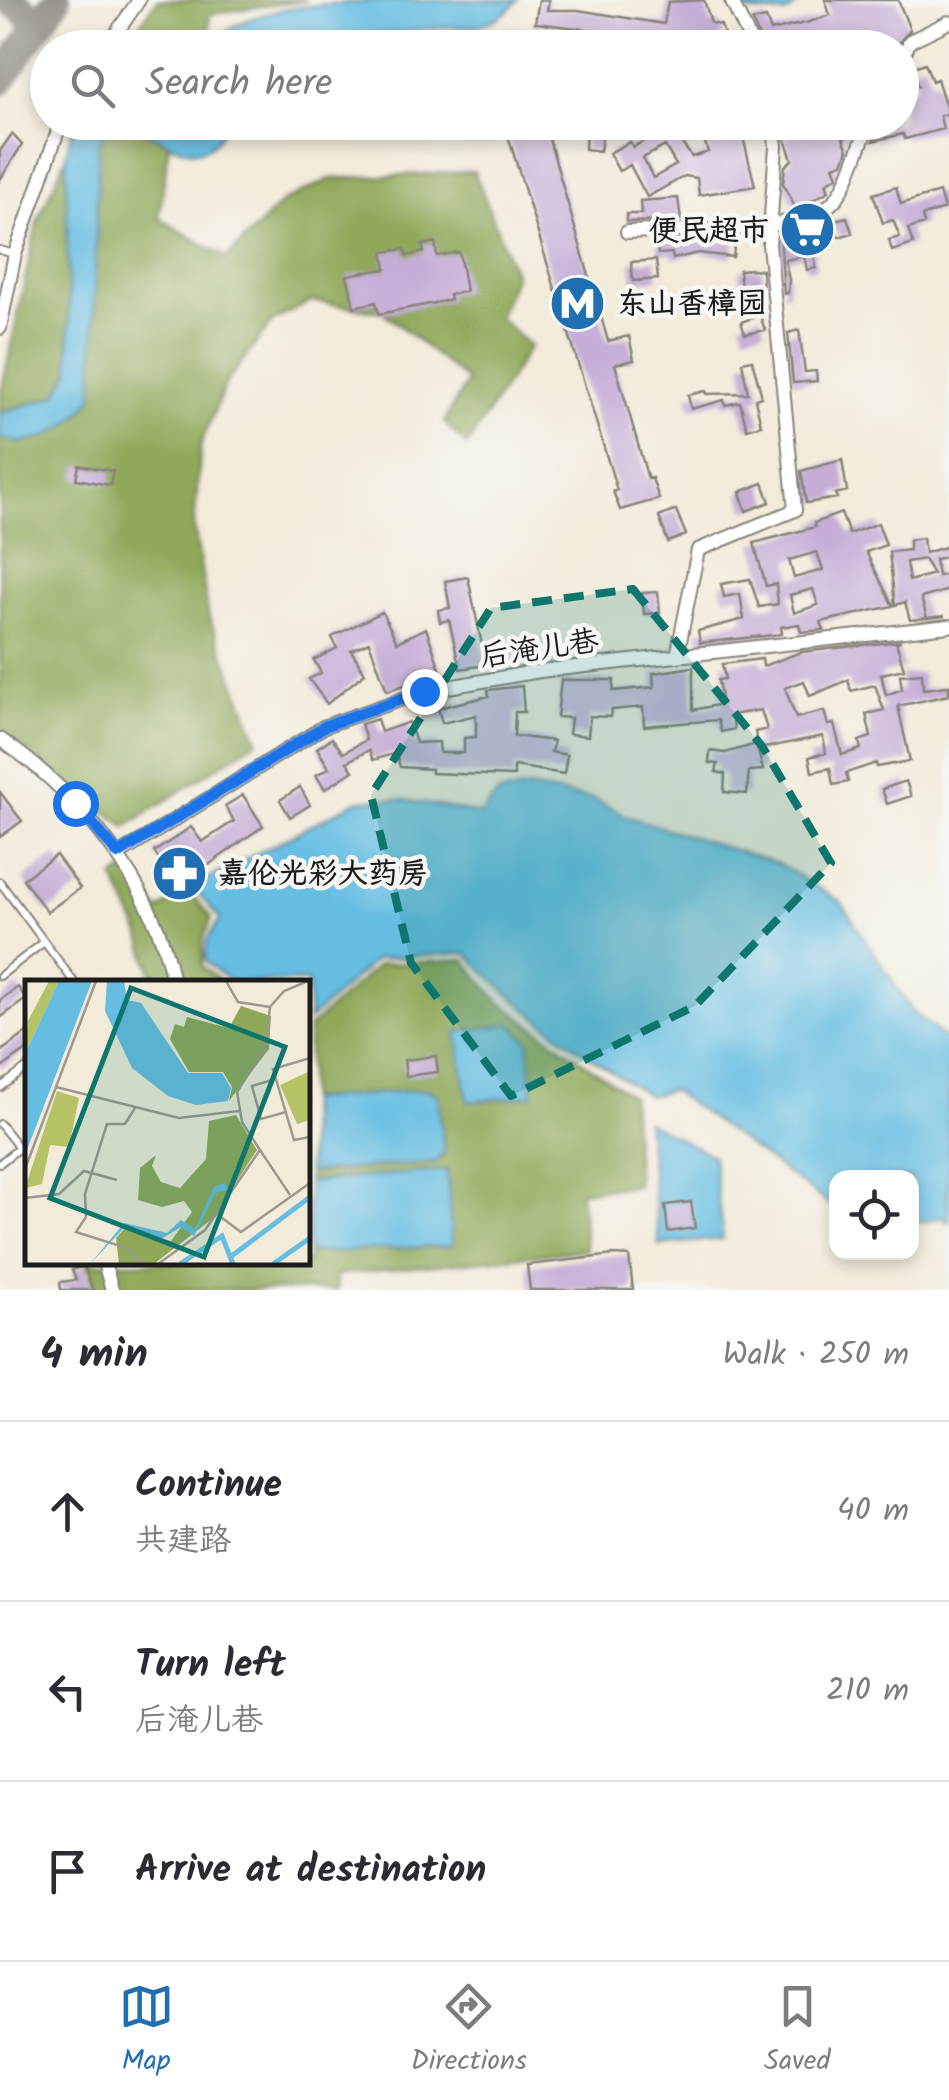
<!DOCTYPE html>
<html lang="en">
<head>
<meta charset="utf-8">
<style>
  body { margin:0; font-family:Kalam,"LXGW WenKai TC",sans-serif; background:#f7f7f7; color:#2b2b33 }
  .controls { position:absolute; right:30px; bottom:30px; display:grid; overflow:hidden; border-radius:20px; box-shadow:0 5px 15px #0003 }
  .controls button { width:90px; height:90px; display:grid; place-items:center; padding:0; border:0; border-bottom:2px solid #e1e1e2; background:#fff; color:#2b2b33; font:50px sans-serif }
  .stop { position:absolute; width:30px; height:30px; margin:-22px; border:8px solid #1a73e8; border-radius:50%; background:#fff }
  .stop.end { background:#1a73e8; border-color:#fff; box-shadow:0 2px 10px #0008 }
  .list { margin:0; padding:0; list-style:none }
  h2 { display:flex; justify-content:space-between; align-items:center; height:130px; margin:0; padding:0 40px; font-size:42px }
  h2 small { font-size:32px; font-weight:400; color:#7c7c81 }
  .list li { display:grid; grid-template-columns:65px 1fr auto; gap:30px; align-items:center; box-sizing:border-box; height:180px; padding:0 40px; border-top:2px solid #e1e1e2 }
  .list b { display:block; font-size:38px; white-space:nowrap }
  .list p { margin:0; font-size:32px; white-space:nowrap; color:#7c7c81 }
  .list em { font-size:32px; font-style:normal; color:#7c7c81 }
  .icon { flex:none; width:55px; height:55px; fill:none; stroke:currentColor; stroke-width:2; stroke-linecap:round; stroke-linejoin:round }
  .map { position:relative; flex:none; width:949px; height:1290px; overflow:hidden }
  .search { position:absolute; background:#fff; box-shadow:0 5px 15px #0003; left:30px; right:30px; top:30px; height:110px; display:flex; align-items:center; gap:25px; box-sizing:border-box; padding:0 35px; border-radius:55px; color:#7c7c81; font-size:38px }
  .sheet { height:670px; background:#fff }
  nav { display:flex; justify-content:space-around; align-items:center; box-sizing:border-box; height:140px; border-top:2px solid #e1e1e2; background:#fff; font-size:28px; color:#7c7c81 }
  nav a { display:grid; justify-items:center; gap:5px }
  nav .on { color:#1f6fb2 }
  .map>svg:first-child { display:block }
  .forest { fill:#90a85a; stroke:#56623b; stroke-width:2.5 }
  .water { fill:#65bde2; stroke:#406c7f; stroke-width:2.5 }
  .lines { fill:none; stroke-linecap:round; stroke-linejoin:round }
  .taxiway { stroke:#88847b; stroke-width:30 }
  .building { fill:#c6aed7; fill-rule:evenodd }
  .lane-casing { stroke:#88847b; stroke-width:10 }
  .street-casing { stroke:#88847b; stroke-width:16 }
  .lane { stroke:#fff; stroke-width:6 }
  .street { stroke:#fff; stroke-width:12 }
  .route { stroke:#1a73e8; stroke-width:12 }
  .marked { fill:#0f766e; fill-opacity:0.2; stroke:#0f766e; stroke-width:8; stroke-dasharray:20 12; stroke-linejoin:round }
  .labels { text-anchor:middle; stroke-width:9; stroke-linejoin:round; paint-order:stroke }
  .poi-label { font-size:30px; font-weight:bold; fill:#1c1c1c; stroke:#f6f6f2; text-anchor:start }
  .street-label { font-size:30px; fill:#1c1c1c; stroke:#f6f6f2 }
  .inset-river { fill:none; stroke:#65bde2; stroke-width:5 }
  .inset-road { fill:none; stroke:#9d988e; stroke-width:2.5 }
  .view { fill:#0f766e; fill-opacity:0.15; stroke:#0f766e; stroke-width:5 }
  .inset-edge { fill:none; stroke:#1c1c1c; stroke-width:5 }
</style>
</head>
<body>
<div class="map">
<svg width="949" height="1290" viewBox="0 0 949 1290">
  <rect width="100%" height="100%" fill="#f6f6f2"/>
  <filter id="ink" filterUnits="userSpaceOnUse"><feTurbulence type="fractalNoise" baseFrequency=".01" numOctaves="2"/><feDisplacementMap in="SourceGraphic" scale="20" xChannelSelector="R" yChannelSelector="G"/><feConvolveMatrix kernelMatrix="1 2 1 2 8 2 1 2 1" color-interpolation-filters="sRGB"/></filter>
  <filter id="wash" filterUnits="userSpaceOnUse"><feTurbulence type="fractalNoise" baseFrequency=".0048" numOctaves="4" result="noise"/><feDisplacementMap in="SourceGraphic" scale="40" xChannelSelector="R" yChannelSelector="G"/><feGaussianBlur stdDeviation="2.25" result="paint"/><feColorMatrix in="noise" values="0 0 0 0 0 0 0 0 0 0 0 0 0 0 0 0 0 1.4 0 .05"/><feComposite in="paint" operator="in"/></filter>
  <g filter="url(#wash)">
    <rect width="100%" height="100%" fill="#f3ebda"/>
    <path class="forest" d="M 157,0 L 306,0 L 210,14 L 208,47 L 124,47 Z
      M 82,123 L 172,123 L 159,218 L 227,258 L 282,202 L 330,179 L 474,171 L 515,275 L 498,317 L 530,346 L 467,446 L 444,422 L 467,381 L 383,312 L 312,301 L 272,322 L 226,383 L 201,444 L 194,527 L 209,617 L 258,740 L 126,827 L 0,732 L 0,397 L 38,219 Z
      M 131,867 L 158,911 L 188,890 L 212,918 L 203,939 L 202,966 L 221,982 L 154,982 L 140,933 L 114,878 Z
      M 465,960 L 498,1001 L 631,1096 L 637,1186 L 580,1191 L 586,1250 L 336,1275 L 337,1290 L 96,1290 L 87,1263 L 308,1262 L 308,1028 L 379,964 Z"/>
    <path class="water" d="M 401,0 L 518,0 C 499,24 476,29 445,27 L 271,47 L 212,47 C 241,0 349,4 401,0 Z
      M 739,0 L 803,0 L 786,14 L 744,11 Z
      M 74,123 L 119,123 L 105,131 L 98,145 L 93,397 C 76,424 32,454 0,437 L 0,413 L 57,395 L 70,371 L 66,155 Z
      M 121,123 L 226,123 C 201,183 159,128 121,123 Z
      M 528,788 L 594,799 L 629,817 L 779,864 L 841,902 L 912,1011 L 949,1042 L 949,1222 L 943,1217 L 912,1224 L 912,1178 L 836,1178 L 836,1209 L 671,1090 L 649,1096 C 582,1053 521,1011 466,953 L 376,959 L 308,1021 L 308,982 L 230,982 L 205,961 L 207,940 L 220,919 L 193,887 L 359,800 L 399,799 L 481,814 L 498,794 Z
      M 510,1024 L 528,1040 L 533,1095 L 468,1102 L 457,1032 Z
      M 428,1089 L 438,1096 L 444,1153 L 436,1162 L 308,1173 L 308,1100 Z
      M 646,1121 L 713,1156 L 723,1239 L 659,1245 Z
      M 447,1170 L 452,1246 L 308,1253 L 308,1182 Z"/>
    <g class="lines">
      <path class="taxiway" d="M 10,0 L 29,14 L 35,30
        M 0,81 L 56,0"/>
    </g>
    <g id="blocks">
      <path class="building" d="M 539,0 L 549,0 L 547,10 L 578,10 L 664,24 L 668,2 L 704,0 L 711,23 L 721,25 L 724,35 L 718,37 L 722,48 L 657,48 L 654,39 L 638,44 L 626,41 L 628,34 L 535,23 Z
        M 825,0 L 898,0 L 910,30 L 894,48 L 764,48 L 752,21 L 766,18 L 771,31 L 809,22 L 830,15 Z
        M 925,63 L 932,81 L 937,79 L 948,113 L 940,116 L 943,129 L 905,139 L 903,134 L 873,141 L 880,123 L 902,122 L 902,91 L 918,86 L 911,68 Z
        M 516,122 L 544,122 L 608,341 L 629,336 L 634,360 L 615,364 L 648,479 L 652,478 L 659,499 L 620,510 L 613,491 L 617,490 L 505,126 Z
        M 586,122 L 604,122 L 600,151 L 585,149 Z
        M 678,122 L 687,122 L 692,131 L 678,138 L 692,157 L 708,152 L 703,136 L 740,124 L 755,186 L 699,195 L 697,178 L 685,176 L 647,197 L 630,165 L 619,171 L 609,153 L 630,142 L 633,147 ZM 665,146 L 676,165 L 653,178 L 643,158 Z
        M 785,122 L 859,122 L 854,134 L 843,138 L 848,150 L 843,163 L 834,166 L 838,176 L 826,183 L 829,191 L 796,209 L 783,183 L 785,166 L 792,160 L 785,138 L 792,136 Z
        M 12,134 L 22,145 L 0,180 L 0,151 Z
        M 896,187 L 901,204 L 939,192 L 944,209 L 922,216 L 924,224 L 908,229 L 913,244 L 892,251 L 889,240 L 900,237 L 893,220 L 883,223 L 873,194 Z
        M 678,198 L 681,221 L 626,222 L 626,214 L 641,214 L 640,201 Z
        M 847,217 L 852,233 L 839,237 L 836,230 L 812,235 L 816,268 L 807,270 L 804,256 L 785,260 L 789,280 L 788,293 L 784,294 L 780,233 Z
        M 705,240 L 735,241 L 733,257 L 698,253 L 673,259 L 672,253 L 658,254 L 657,241 L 681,241 L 681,244 Z
        M 435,242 L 437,256 L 459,252 L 466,291 L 449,295 L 450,300 L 379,314 L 376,302 L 354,307 L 347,275 L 386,269 L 383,252 L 405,249 L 407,256 L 424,252 L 422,245 Z
        M 656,260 L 658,279 L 633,281 L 631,262 Z
        M 752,269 L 762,270 L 763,289 L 755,291 L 756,303 L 743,304 L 739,270 Z
        M 760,315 L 765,330 L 745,334 L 741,322 Z
        M 799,330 L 805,372 L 816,371 L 817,381 L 793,383 L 788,333 Z
        M 752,360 L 761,393 L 761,397 L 755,399 L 761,425 L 747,429 L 740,402 L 725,405 L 724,400 L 691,409 L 688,395 L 706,391 L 707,394 L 748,393 L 742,362 Z
        M 842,460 L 847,491 L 835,494 L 837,498 L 806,503 L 801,471 Z
        M 79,465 L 113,471 L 110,485 L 76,479 Z
        M 763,483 L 770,502 L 746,511 L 740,492 Z
        M 676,510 L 686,535 L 668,542 L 659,517 Z
        M 841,513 L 849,534 L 878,523 L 886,545 L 866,552 L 893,606 L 821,622 L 824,630 L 801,632 L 799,624 L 781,627 L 782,634 L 700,643 L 698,631 L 744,619 L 740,594 L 724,597 L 721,584 L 750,579 L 759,607 L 778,604 L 776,584 L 766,586 L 754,543 L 815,527 L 814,523 ZM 817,552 L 823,570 L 794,578 L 789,560 ZM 813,589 L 818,605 L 794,613 L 790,595 Z
        M 923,538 L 925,553 L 945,547 L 947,557 L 935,559 L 938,576 L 949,574 L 949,590 L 921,598 L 927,618 L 945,616 L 910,620 L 905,602 L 895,605 L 889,552 L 909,550 L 909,540 ZM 924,559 L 933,574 L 909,581 L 906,562 Z
        M 468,577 L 486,665 L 460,669 L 449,620 L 440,622 L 438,610 L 450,608 L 445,581 Z
        M 658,592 L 660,613 L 644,614 L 642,593 Z
        M 382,612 L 397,642 L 426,628 L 441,672 L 387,691 L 369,642 L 351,650 L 365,673 L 327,704 L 309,679 L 321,673 L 314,660 L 337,648 L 332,637 Z
        M 901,641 L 896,642 L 904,669 L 881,674 L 886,695 L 902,689 L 900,675 L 922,673 L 923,689 L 949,686 L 949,695 L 898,706 L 910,761 L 877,767 L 876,763 L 846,773 L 848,782 L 833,785 L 830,768 L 812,772 L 809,757 L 826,753 L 823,736 L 759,749 L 755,732 L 767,729 L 761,710 L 732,715 L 734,729 L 721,732 L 718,720 L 644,726 L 643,707 L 611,710 L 610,717 L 590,716 L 588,736 L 569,734 L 571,718 L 557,717 L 561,680 L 614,680 L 613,691 L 654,687 L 653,673 L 693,667 L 693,710 L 722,704 L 718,680 L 725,679 L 722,664 L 762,659 L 763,666 L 801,652 ZM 848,680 L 851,691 L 875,685 L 884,710 L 866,714 L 871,737 L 859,741 L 861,749 L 842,755 L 834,724 L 828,725 L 824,711 L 796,718 L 785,688 L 804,681 L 810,696 Z
        M 522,686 L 524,712 L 515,712 L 514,736 L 554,741 L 551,752 L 567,755 L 564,774 L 514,766 L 514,776 L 431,773 L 431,769 L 400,767 L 396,753 L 373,760 L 369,750 L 347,762 L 353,771 L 325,789 L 316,775 L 329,768 L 317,748 L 332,738 L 343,753 L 366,740 L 361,724 L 377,719 L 381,732 L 409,722 L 416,743 L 439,742 L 440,753 L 464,753 L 464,738 L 476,737 L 476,715 L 442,723 L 438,708 L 489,696 L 488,690 Z
        M 756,744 L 763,770 L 749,771 L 747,794 L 724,792 L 725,774 L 716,772 L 718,764 L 709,763 L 710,751 L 725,753 Z
        M 906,781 L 911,796 L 887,804 L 882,789 Z
        M 300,787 L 310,805 L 290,817 L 280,800 Z
        M 0,792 L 22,821 L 0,837 Z
        M 243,795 L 263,826 L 178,887 L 154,852 L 191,827 L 202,842 L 234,821 L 225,806 Z
        M 56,855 L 80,888 L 47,912 L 23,879 Z
        M 18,987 L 26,999 L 0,1018 L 0,1000 Z
        M 28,1032 L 28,1049 L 0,1069 L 0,1052 Z
        M 436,1056 L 438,1072 L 406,1076 L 404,1060 Z
        M 691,1202 L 695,1228 L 668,1232 L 665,1205 Z
        M 614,1255 L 629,1256 L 633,1290 L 530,1290 L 527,1265 Z
        M 84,1266 L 93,1290 L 61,1290 L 60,1282 L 76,1280 L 72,1270 Z"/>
    </g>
  </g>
  <g filter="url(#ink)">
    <use href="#blocks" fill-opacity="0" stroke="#88847b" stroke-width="2.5"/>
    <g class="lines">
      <defs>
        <path id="lane" d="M 0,250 L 14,254
          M 0,882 L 74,982
          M 0,976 L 44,942
          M 0,1088 L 28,1067
          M 0,1124 L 19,1148 L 0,1163"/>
        <path id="street" d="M 731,0 L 754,48
          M 106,48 L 139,0
          M 902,58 L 910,41 L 949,22
          M 627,232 C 675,229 802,236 834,201 C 848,187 860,142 870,122
          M 0,328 L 15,254 L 61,122
          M 677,656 L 698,550 L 795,510 L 769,244 L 776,146 L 773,122
          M 0,739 C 80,794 155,885 173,982
          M 118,855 L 325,726 L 425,691 L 540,671 L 949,626
          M 104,1262 L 112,1290"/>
      </defs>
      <use href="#lane" class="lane-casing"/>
      <use href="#street" class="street-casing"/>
      <use href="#lane" class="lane"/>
      <use href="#street" class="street"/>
    </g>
  </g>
  <g class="lines" filter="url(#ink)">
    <path class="route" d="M 75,803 L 118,854 L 325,726 L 424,691"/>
  </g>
  <path class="marked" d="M 633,589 L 762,746 L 831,863 L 695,1006 L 511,1096 L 411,963 L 371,795 L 491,608 Z"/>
  <defs>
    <symbol id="supermarket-disc" viewBox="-11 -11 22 22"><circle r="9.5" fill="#1f6fb2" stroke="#f6f6f2"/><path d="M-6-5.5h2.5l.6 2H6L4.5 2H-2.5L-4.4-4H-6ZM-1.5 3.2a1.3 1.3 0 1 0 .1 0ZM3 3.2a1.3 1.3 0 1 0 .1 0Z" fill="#fff"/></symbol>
    <symbol id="metro-disc" viewBox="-11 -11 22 22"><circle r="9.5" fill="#1f6fb2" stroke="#f6f6f2"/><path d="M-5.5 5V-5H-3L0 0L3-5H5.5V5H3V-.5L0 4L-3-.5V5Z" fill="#fff"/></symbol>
    <symbol id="pharmacy-disc" viewBox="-11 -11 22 22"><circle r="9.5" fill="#1f6fb2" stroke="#f6f6f2"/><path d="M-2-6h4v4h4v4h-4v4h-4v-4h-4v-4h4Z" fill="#fff"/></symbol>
  </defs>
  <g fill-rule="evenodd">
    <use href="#supermarket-disc" x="776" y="198" width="63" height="63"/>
    <use href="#metro-disc" x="546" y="272" width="63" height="63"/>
    <use href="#pharmacy-disc" x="148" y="842" width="63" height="63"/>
  </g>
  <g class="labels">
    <g class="poi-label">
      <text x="769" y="240" text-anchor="end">便民超市</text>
      <text x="617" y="313">东山香樟园</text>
      <text x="218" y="883">嘉伦光彩大药房</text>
    </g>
    <g class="street-label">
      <text transform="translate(539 648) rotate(-8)" y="10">后淹儿巷</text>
    </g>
  </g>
  <g transform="translate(25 980)">
    <rect width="285" height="285" fill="#f3ebda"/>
    <path d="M 24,1 L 34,1 L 0,74 L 3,41 ZM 283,92 L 285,140 L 272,144 L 255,105 ZM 32,111 L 54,118 L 44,167 L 25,165 L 17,204 L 0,208 Z" fill="#b5c265"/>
    <path d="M 216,26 L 246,36 L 244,69 L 204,121 L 207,107 L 198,92 L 164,92 L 145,59 L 150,44 L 159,47 L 162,37 L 204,48 ZM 211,135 L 232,170 L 187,239 L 129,284 L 94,284 L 91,258 L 99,249 L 146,261 L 167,232 L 159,221 L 137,227 L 113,220 L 115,188 L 131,175 L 127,186 L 136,202 L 155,208 L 181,179 L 184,141 Z" fill="#90a85a"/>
    <path d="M 34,1 L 67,1 L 0,175 L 0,74 ZM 82,1 L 99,1 L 102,20 L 116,23 L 163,93 L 197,93 L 206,108 L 203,121 L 171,125 L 143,116 L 107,88 L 80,31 ZM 199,203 L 205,210 L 191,212 L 169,256 L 156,247 L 136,259 L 99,248 L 65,284 L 99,243 L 142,253 L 156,240 L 170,249 L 189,207 Z" fill="#65bde2"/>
    <path class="inset-river" d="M 204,278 L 285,217M 155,284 L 197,256 L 208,284M 248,284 L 285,258"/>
    <path class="inset-road" d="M 201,1 L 213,22 L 245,27M 245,27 L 259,11 L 283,1M 285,78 L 248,89 L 269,160 L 285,157M 251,99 L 227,106 L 236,139 L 261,132M 31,107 L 154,138 L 214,131M 110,128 L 100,144 L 82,144 L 60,214 L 61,237 L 51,252 L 105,269 L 117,284M 235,170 L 265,215M 0,189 L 71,1M 0,218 L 34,214 L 59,191 L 92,200M 193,235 L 216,252 L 285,203M 133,284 L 180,250 L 235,170 L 217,142 L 212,112 L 241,66 L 245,27"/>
    <path class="view" d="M 106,8 L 260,67 L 179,277 L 25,218 Z"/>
    <rect width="285" height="285" class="inset-edge"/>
  </g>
</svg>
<div class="controls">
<button><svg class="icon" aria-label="locate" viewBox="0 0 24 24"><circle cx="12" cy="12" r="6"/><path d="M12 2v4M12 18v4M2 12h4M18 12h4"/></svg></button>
</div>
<div class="stop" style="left:75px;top:803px"></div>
<div class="stop end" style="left:424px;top:691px"></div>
<div class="search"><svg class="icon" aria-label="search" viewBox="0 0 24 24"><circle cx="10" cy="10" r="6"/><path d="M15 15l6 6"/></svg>Search here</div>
</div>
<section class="sheet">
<h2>4 min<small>Walk · 250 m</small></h2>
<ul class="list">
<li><svg class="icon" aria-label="ahead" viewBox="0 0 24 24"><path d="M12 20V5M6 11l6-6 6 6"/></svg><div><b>Continue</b><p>共建路</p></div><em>40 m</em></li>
<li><svg class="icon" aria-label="left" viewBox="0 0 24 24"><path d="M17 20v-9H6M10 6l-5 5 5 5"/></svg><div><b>Turn left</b><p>后淹儿巷</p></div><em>210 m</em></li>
<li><svg class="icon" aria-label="arrive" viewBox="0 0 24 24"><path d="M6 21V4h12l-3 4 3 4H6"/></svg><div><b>Arrive at destination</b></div></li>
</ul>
</section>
<nav>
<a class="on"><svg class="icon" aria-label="map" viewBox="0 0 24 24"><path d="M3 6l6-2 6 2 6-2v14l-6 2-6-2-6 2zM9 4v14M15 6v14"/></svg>Map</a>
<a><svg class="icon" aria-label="directions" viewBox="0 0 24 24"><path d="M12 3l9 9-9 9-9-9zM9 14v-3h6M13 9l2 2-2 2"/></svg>Directions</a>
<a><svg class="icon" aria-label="saved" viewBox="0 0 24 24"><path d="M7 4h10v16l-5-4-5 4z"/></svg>Saved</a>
</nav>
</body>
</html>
